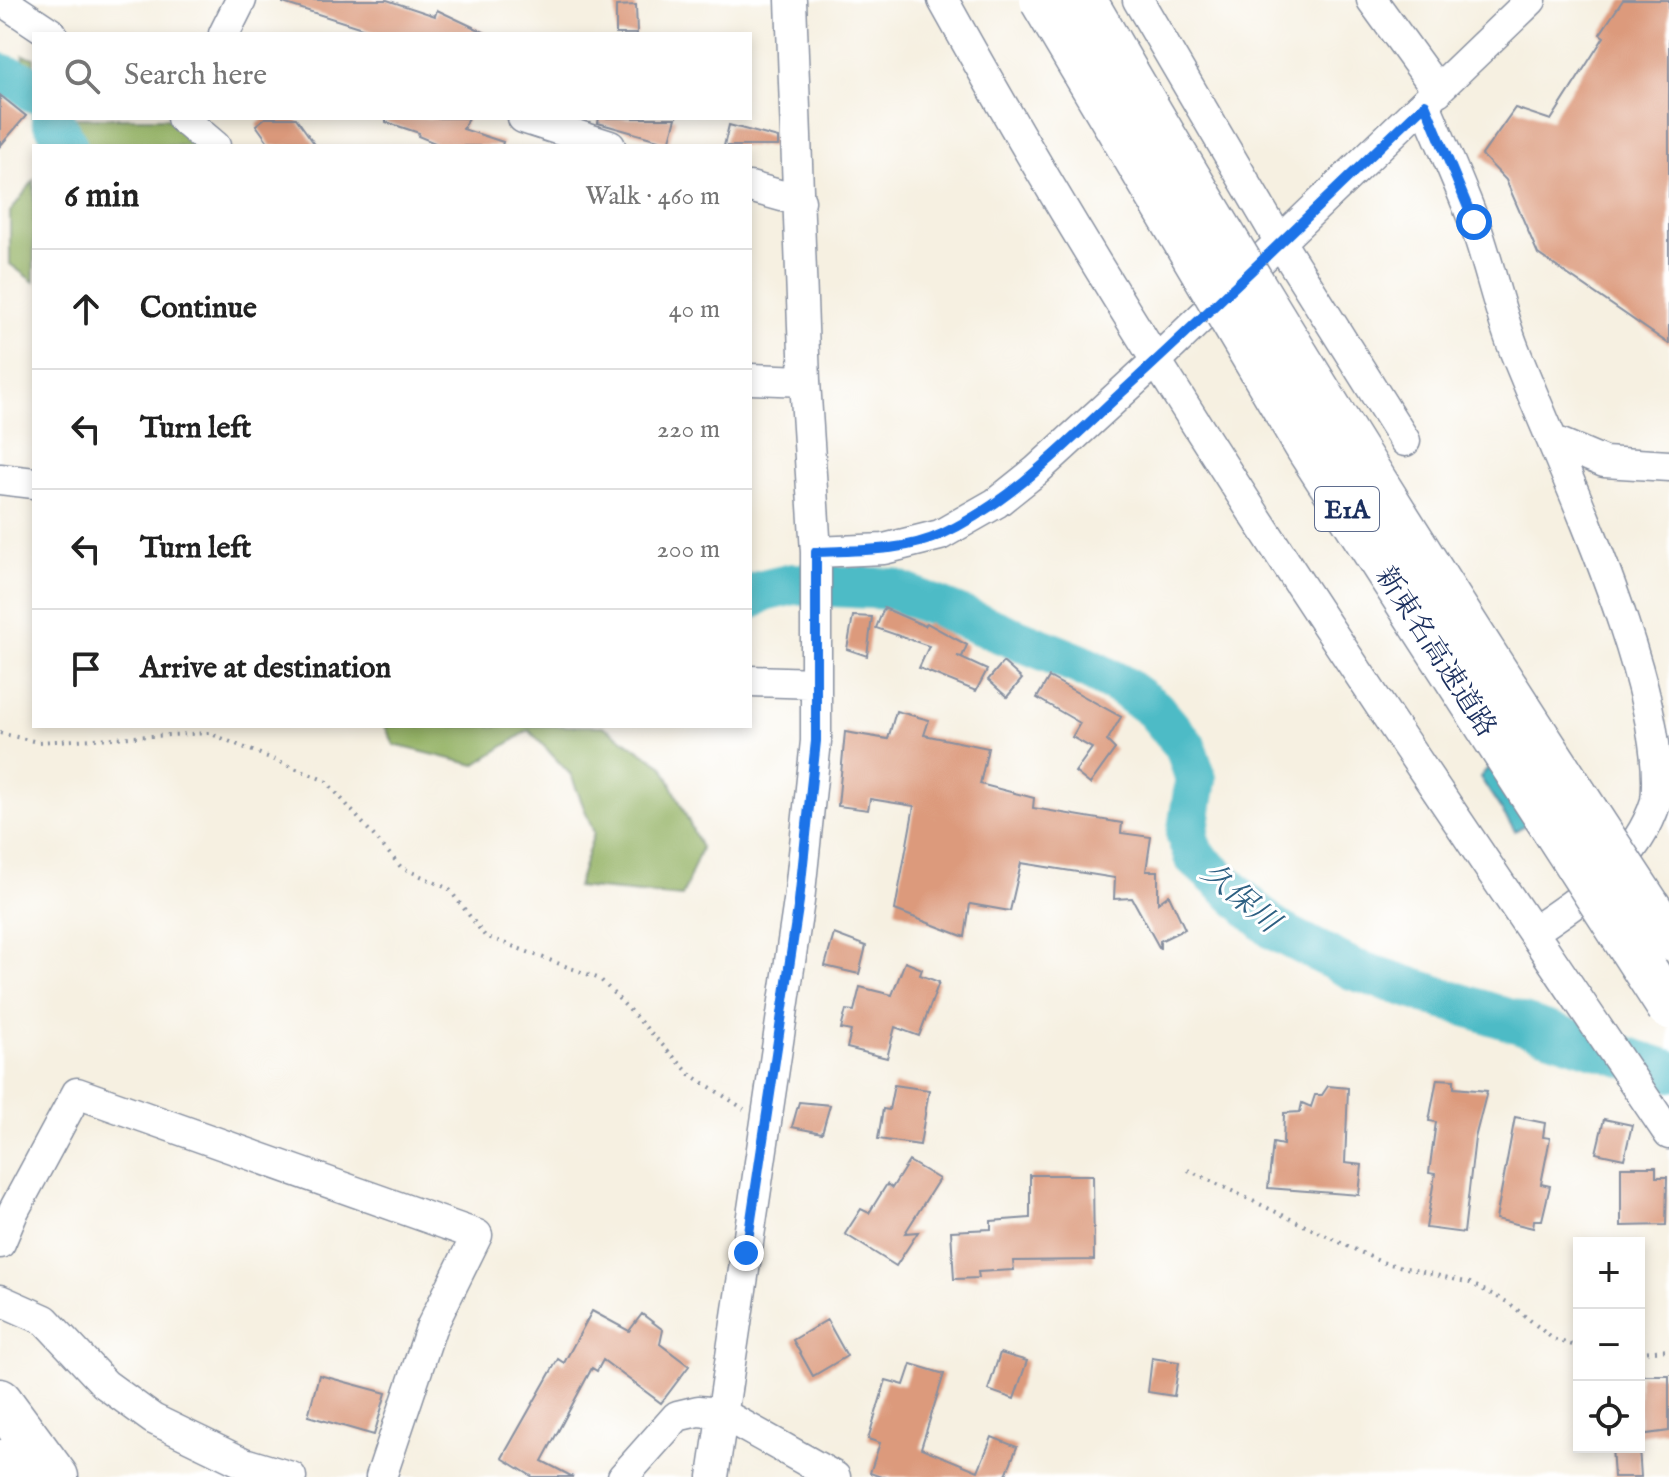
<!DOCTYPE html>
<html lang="en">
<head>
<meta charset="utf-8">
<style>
  body { margin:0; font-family:"IM FELL English","Noto Serif JP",serif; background:#f6f6f6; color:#222 }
  .controls { position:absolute; right:24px; bottom:24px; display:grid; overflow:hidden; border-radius:0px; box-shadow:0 4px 12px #0003 }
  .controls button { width:72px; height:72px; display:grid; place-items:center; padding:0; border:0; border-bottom:2px solid #e0e0e0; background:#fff; color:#222; font:40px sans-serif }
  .stop { position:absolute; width:24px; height:24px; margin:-18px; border:6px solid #1a73e8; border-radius:50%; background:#fff }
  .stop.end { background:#1a73e8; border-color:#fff; box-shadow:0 2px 8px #0008 }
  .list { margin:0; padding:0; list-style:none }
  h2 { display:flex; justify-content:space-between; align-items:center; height:104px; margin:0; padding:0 32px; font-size:34px }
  h2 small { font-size:26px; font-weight:400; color:#767676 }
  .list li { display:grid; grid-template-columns:52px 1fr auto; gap:24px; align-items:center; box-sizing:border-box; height:120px; padding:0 32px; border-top:2px solid #e0e0e0 }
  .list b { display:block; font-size:30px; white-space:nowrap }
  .list em { font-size:26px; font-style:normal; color:#767676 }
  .icon { flex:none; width:44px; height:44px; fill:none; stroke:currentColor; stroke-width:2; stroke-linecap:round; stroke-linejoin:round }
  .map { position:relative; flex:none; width:1669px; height:1477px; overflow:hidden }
  .search { position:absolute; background:#fff; box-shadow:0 4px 12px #0003; left:32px; top:32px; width:720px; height:88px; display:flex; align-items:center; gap:20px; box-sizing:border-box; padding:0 28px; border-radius:0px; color:#767676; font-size:30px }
  .panel { position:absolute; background:#fff; box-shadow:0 4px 12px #0003; left:32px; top:144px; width:720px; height:584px; border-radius:0px }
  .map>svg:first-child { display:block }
  .forest { fill:#95b366; stroke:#587162; stroke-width:2 }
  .water { fill:#4ebbc6; stroke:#347592; stroke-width:2 }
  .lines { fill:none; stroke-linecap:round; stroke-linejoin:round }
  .river { stroke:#4ebbc6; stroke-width:42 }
  .building { fill:#dc9a7b }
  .minor-casing { stroke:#8890a0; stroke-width:33 }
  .highway-casing { stroke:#8890a0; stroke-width:47 }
  .path { stroke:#8890a0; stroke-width:4; stroke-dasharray:2 6; stroke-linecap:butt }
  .minor { stroke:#fff; stroke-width:30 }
  .highway { stroke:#fff; stroke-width:44 }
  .highway-bridge-casing { stroke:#8890a0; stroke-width:47; stroke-linecap:butt }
  .highway-bridge { stroke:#fff; stroke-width:44 }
  .route { stroke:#1a73e8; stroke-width:10 }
  .labels { text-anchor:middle; stroke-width:6; stroke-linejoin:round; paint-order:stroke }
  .shield { fill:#fff; stroke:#5f6d8e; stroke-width:2 }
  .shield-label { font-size:26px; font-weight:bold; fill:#1b2f5e }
  .street-label { font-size:28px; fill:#1b2f5e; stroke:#fff }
  .water-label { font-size:30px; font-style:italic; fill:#2d6082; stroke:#fff }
</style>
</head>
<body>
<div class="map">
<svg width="1669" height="1477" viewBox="0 0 1669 1477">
  <rect width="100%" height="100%" fill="#fff"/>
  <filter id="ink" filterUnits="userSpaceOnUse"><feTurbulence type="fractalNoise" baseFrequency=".0125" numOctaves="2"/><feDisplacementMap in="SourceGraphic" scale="16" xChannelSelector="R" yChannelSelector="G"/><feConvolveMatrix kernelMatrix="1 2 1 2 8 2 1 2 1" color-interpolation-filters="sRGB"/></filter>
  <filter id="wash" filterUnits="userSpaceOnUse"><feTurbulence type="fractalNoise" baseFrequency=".006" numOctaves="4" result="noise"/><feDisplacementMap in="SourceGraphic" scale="32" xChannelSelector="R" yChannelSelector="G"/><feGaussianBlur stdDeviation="1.8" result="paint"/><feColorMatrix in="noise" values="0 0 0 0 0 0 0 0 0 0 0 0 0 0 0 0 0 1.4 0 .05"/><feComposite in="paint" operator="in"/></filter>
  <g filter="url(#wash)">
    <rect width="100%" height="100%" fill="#f6f0e1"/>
    <path class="forest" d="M 23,55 L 34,58 L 34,105 Z
      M 37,118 L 167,118 L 201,146 L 43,146 Z
      M 34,180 L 34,282 L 10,264 L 10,212 Z
      M 385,726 L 603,726 L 663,766 L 701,848 L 682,897 L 577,887 L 594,833 L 571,775 L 529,730 L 475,765 L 394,745 Z"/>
    <path class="water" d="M 1488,768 L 1554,808 L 1515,831 L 1480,777 Z"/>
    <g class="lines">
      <path class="river" d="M 0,74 L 22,81 L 34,92
        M 52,118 L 67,146
        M 750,599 L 759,592 L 793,584 L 892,589 L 1079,664 L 1122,686 L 1154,709 L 1185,746 L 1196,779 L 1187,836 L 1194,856 L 1274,929 L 1352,969 L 1669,1071"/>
    </g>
    <g id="blocks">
      <path class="building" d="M 283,0 L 387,0 L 435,16 L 437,10 L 488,34 L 381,34 L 283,3 Z
        M 1623,0 L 1669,0 L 1669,344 L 1538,254 L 1506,180 L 1482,155 L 1515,108 L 1551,120 L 1604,37 L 1600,34 Z
        M 636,5 L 637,34 L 616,34 L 616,6 Z
        M 0,95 L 26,116 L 0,146 Z
        M 265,118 L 296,118 L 316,146 L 271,146 L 256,125 Z
        M 386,118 L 468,118 L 463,129 L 503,142 L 502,146 L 442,146 L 418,136 L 419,133 L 386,122 Z
        M 599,118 L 676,118 L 669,143 L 598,123 Z
        M 729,125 L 778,138 L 778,146 L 724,146 Z
        M 884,608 L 925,626 L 927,623 L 967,645 L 962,657 L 957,656 L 987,670 L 976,691 L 919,668 L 929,646 L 876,628 Z
        M 853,616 L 872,617 L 867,656 L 847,649 Z
        M 1003,662 L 1022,679 L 1007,697 L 988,680 Z
        M 1049,677 L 1121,717 L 1107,741 L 1115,749 L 1090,784 L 1075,772 L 1092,748 L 1072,737 L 1080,723 L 1037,698 Z
        M 896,711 L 929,720 L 924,735 L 988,748 L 980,784 L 1034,798 L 1033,808 L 1122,823 L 1121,833 L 1151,837 L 1146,871 L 1158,871 L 1158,903 L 1169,895 L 1185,929 L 1160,941 L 1160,949 L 1132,898 L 1114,899 L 1115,878 L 1021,863 L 1010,911 L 970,904 L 965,937 L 895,910 L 914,806 L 870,799 L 868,810 L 838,806 L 845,732 L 888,739 Z
        M 834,934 L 866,946 L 859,974 L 825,966 Z
        M 905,962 L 922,969 L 920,975 L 939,982 L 919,1036 L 895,1027 L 887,1058 L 847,1048 L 851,1031 L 841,1029 L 846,1010 L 854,1011 L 860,987 L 892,995 Z
        M 1437,1079 L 1454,1080 L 1454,1088 L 1487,1091 L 1475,1138 L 1464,1233 L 1426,1228 L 1435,1174 L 1429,1173 L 1436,1122 L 1429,1121 Z
        M 894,1085 L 929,1090 L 920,1145 L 878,1139 L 883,1109 L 889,1110 Z
        M 1328,1086 L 1348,1088 L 1345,1163 L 1362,1165 L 1359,1195 L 1268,1188 L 1273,1143 L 1283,1145 L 1284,1113 L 1300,1112 L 1302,1103 L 1311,1107 L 1315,1095 L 1322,1095 Z
        M 799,1102 L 830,1105 L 822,1133 L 792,1127 Z
        M 1515,1117 L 1545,1123 L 1543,1137 L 1550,1138 L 1541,1184 L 1550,1186 L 1542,1220 L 1534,1220 L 1533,1228 L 1496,1219 Z
        M 1604,1119 L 1632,1125 L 1624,1159 L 1596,1153 Z
        M 909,1161 L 939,1179 L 905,1233 L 918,1232 L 896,1266 L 845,1234 L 861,1209 L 869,1213 L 887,1184 L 892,1188 Z
        M 1621,1167 L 1656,1167 L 1656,1177 L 1667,1177 L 1666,1225 L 1621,1226 Z
        M 1030,1175 L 1093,1175 L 1094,1260 L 1013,1261 L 1014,1270 L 978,1272 L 979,1278 L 954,1279 L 951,1231 L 991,1229 L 991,1221 L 1030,1218 Z
        M 592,1311 L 629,1331 L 642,1314 L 663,1330 L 660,1344 L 689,1366 L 661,1403 L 603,1360 L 597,1371 L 592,1368 L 542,1461 L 573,1477 L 533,1477 L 502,1458 L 558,1359 L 564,1363 Z
        M 827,1320 L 847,1356 L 813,1376 L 793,1340 Z
        M 1000,1353 L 1027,1361 L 1014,1399 L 988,1390 Z
        M 1152,1358 L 1179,1362 L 1174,1396 L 1148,1392 Z
        M 911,1364 L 944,1374 L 921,1448 L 978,1471 L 992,1437 L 1017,1447 L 1005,1477 L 881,1477 L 870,1473 L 880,1443 L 868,1439 L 886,1380 L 904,1385 Z
        M 319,1375 L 386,1393 L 374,1435 L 308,1416 Z
        M 1639,1375 L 1669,1375 L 1669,1431 L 1639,1435 Z
        M 1612,1447 L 1639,1447 L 1641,1477 L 1614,1477 Z"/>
    </g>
  </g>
  <g filter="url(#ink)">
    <use href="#blocks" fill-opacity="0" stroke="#8890a0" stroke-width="2"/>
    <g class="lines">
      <defs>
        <path id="minor" d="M 1,0 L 52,34
          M 943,0 C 1160,393 1419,762 1669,1134
          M 1138,0 L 1280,242 L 1405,441
          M 1372,0 L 1438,91
          M 224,34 L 241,0
          M 1425,104 C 1441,143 1459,182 1474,222 C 1489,263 1498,308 1514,349 C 1557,459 1669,688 1656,801 C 1638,861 1583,898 1534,931
          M 182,118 L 215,146
          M 523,118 L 610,146
          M 750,187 L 800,201
          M 750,379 L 805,381
          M 1552,440 L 1604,462 L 1669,466
          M 0,479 L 34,483
          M 816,552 L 884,549 L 940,535 L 996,503 L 1036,471 L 1156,361 L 1531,0
          M 750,681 L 816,683
          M 0,1243 L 14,1210 L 77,1093 L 477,1235 L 431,1328 L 381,1477
          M 0,1300 L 45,1320 L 105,1384 L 153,1419 L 244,1463 L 291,1477
          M 623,1477 L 677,1416 L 698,1411 L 721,1413 L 835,1477
          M 713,1477 L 799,901 L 816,741 L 816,552 L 805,381 L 791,0"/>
        <path id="highway" d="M 0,1401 L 56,1477
          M 0,1462 L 11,1477"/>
      </defs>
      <use href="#minor" class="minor-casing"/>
      <use href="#highway" class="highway-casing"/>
      <path class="path" d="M 0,733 L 37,742 L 209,733 L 326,781 L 401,867 L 449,889 L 485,936 L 600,979 L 690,1074 L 744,1109
        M 1188,1170 L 1381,1262 L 1470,1283 L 1509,1303 L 1553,1339 L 1579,1347
        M 1639,1352 L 1669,1350"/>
      <use href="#minor" class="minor"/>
      <use href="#highway" class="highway"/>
      <defs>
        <path id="highway-bridge" d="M 1042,0 L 1308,448 L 1669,1007
          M 1084,0 C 1268,319 1466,631 1669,938"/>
      </defs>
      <use href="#highway-bridge" class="highway-bridge-casing"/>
      <use href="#highway-bridge" class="highway-bridge"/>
    </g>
  </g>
  <g class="lines" filter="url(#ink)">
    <path class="route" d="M 746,1253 L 799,901 L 816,741 L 816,552 C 857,550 904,552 942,534 C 1011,502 1066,444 1122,392 C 1225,298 1324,200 1425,104 L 1474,222"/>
  </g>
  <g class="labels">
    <rect class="shield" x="1315" y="487" width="64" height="44" rx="6"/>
    <g class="shield-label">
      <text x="1347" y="518">E1A</text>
    </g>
    <g class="street-label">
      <text transform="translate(1437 651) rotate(57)" y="10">新東名高速道路</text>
    </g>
    <g class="water-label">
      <text transform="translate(1241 897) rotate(40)" y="10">久保川</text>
    </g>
  </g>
</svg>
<div class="controls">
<button>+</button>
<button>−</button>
<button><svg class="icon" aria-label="locate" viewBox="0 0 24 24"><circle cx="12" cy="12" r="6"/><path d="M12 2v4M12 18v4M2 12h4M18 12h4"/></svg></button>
</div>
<div class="stop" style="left:1474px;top:222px"></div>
<div class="stop end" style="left:746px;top:1253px"></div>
<div class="search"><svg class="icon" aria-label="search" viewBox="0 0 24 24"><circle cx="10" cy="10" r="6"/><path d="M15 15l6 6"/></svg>Search here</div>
<section class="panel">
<h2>6 min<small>Walk · 460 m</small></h2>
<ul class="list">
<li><svg class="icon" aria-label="ahead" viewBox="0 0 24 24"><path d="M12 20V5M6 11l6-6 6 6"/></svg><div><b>Continue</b></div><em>40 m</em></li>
<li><svg class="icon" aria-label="left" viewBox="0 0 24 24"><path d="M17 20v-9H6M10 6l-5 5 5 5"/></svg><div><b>Turn left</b></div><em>220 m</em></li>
<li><svg class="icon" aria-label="left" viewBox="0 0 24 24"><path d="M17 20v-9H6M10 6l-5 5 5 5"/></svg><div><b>Turn left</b></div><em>200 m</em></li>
<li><svg class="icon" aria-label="arrive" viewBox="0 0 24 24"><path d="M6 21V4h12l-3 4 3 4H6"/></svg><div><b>Arrive at destination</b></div></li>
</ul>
</section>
</div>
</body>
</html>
